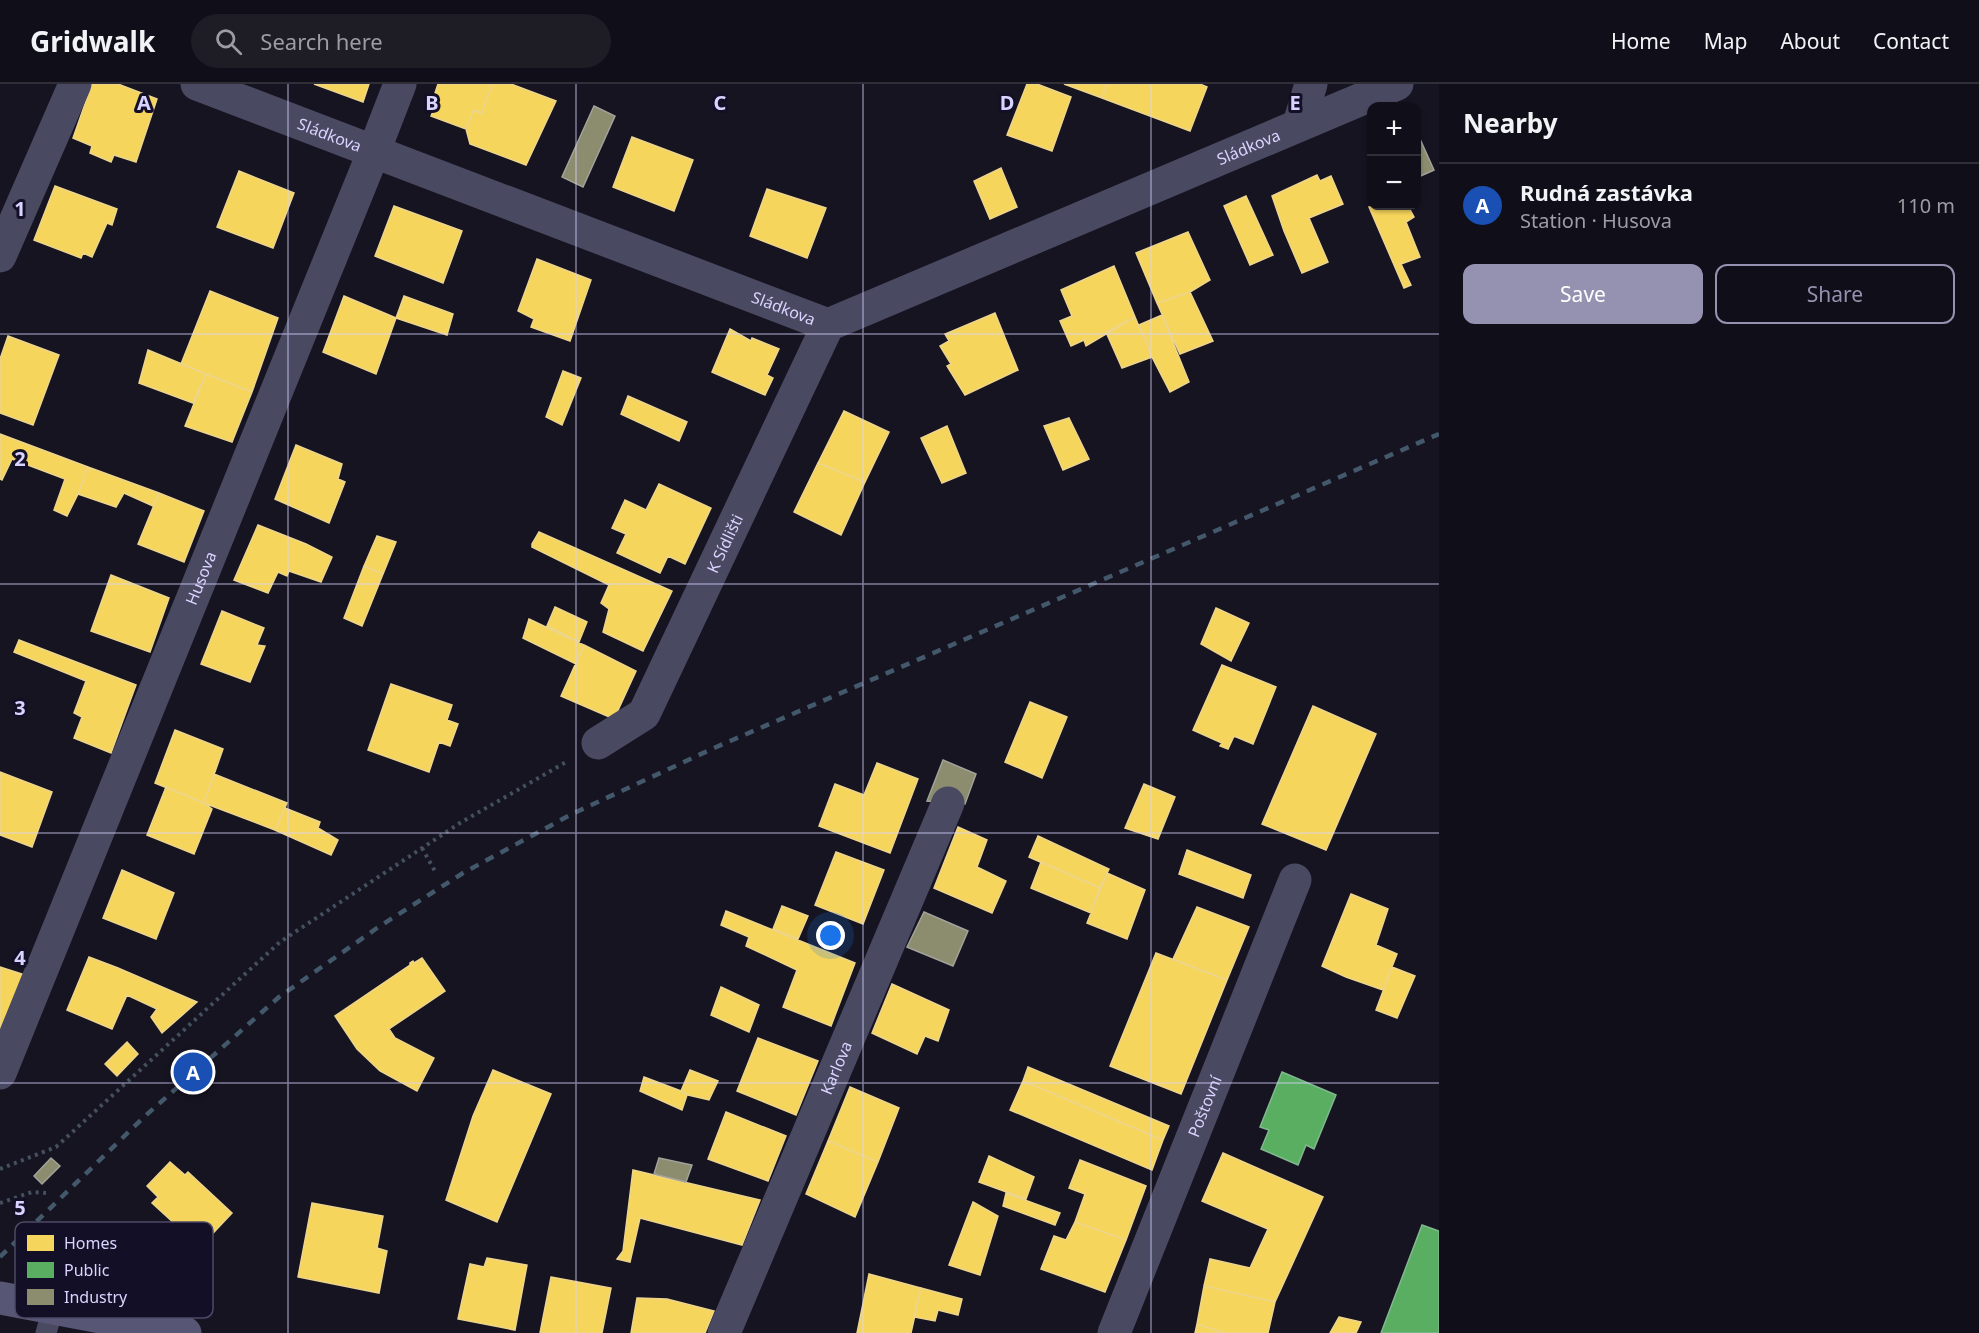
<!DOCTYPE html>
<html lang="en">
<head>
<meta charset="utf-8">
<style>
  body { margin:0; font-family:"Noto Sans",sans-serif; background:#1e1d26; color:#f1f3f6 }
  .controls { position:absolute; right:18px; top:18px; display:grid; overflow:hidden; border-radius:12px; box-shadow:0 2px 4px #0004 }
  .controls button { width:54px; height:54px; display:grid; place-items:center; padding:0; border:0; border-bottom:2px solid #302f38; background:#100f19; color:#f1f3f6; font:30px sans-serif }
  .you { position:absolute; left:831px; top:852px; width:21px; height:21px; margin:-15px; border:4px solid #fff; border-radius:50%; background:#1a73e8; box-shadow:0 0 0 9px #1a73e833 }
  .badge { display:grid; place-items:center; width:39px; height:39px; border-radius:50%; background:#9591b1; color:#fff; font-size:20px; font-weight:700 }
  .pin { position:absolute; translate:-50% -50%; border:3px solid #fff; box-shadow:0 2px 6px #0006 }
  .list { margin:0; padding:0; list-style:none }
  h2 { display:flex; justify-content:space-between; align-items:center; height:78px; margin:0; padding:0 24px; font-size:26px }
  h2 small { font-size:20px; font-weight:400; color:#9c9ca2 }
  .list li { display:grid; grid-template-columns:39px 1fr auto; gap:18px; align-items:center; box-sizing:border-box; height:84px; padding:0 24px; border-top:2px solid #302f38 }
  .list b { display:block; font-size:22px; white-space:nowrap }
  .list p { margin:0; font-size:20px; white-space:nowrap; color:#9c9ca2 }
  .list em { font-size:20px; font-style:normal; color:#9c9ca2 }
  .actions { display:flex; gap:12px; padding:18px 24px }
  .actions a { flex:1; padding:14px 0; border:2px solid #9591b1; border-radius:12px; text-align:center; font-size:21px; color:#9591b1 }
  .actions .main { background:#9591b1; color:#fff }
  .icon { flex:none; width:33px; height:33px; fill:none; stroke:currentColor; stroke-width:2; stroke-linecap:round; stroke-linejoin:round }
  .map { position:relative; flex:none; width:1439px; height:1249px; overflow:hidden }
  header { display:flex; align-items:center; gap:36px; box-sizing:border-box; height:84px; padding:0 30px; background:#100f19; border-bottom:2px solid #302f38 }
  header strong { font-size:28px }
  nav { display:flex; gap:33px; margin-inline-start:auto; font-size:21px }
  .search { width:420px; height:54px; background:#1e1d26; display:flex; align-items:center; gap:15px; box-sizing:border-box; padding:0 21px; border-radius:33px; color:#9c9ca2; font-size:22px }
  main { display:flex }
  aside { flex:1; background:#100f19 }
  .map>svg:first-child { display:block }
  .homes { fill:#f6d55c; stroke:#edd58d; stroke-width:1.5 }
  .public { fill:#5aae61; stroke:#80b990; stroke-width:1.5 }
  .industry { fill:#8c8c6e; stroke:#a3a29a; stroke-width:1.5 }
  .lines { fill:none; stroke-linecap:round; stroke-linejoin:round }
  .path { stroke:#44505f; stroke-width:4; stroke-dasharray:3 4.5; stroke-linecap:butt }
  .service { stroke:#4a4962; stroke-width:21 }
  .minor { stroke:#4a4962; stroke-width:33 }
  .secondary { stroke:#575674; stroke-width:33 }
  .rail { stroke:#43596b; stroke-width:4.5; stroke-dasharray:9 8; stroke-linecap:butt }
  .grid { fill:none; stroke:#d9d4ff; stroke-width:1.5; stroke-opacity:0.55 }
  .labels { text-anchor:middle; stroke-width:6; stroke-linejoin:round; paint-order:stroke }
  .street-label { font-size:16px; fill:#d9d4ff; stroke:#130f26 }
  .key { fill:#130f26; stroke:#4e4a67; stroke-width:1.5 }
  .key-label { font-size:16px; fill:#d9d4ff }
  .grid-label { font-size:20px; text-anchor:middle; font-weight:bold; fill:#d9d4ff; stroke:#130f26; stroke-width:6; stroke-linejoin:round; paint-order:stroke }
</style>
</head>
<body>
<header>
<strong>Gridwalk</strong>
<div class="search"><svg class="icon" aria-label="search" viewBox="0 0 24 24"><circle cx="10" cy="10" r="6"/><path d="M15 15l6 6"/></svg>Search here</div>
<nav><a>Home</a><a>Map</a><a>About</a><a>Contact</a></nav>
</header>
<main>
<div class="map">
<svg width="1439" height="1249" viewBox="0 0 1439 1249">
  <rect width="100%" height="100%" fill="#161421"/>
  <path class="homes" d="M 92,0 L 118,0 L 157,15 L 136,78 L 114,71 L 111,78 L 90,69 L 92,62 L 73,54 Z
    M 314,0 L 369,0 L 363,18 Z
    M 438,0 L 492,0 L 482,29 L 475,26 L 473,27 L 466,45 L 431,32 L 439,13 L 435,9 Z
    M 492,0 L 511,0 L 556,17 L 526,81 L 470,60 L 466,45 L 473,27 L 482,29 Z
    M 1027,0 L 1037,0 L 1071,13 L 1052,67 L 1007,51 Z
    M 1064,0 L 1107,0 L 1102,14 Z
    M 1107,0 L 1200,0 L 1207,3 L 1190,47 L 1102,14 Z
    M 632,53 L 693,76 L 674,127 L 613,103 Z
    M 1001,84 L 1017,123 L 990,135 L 974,97 Z
    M 239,87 L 294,109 L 273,164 L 217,143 Z
    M 1317,91 L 1320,97 L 1331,92 L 1343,120 L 1309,134 L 1328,178 L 1302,189 L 1284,147 L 1272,112 Z
    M 55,102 L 117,125 L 112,141 L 107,139 L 92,173 L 83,169 L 81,174 L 34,156 Z
    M 767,105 L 826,124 L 807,174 L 750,152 Z
    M 1246,112 L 1273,171 L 1250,181 L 1224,122 Z
    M 394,122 L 462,147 L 443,199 L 375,172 Z
    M 1373,122 L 1408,122 L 1414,133 L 1406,138 L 1420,173 L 1401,180 L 1411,201 L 1404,204 L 1369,123 Z
    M 1188,148 L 1210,196 L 1190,208 L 1157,219 L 1136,169 Z
    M 537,175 L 591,196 L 570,257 L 531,243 L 534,235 L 518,227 Z
    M 1114,182 L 1135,233 L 1086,262 L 1084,256 L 1071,262 L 1060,237 L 1072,232 L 1061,206 Z
    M 210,207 L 278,234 L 252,308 L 181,280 Z
    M 1190,208 L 1213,257 L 1180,270 L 1157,219 Z
    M 344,212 L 396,234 L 376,290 L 323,268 Z
    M 404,212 L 453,230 L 447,251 L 396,234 Z
    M 995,229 L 1018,286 L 965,311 L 947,282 L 951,280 L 940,262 L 949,257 L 945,250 Z
    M 1162,231 L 1189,298 L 1170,308 L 1152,273 L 1139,241 Z
    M 1135,233 L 1152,273 L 1122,284 L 1106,248 Z
    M 730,245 L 751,257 L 752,254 L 779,265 L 767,291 L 773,294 L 765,311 L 712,288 Z
    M 8,252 L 59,271 L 33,341 L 0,329 L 0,275 Z
    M 148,266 L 206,290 L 193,319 L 139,299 Z
    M 563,287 L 581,294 L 562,341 L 546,333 Z
    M 206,290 L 252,308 L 232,358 L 185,342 Z
    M 628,312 L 687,338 L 679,357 L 621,330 Z
    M 844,327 L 889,348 L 865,398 L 818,379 Z
    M 1069,334 L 1089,375 L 1063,386 L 1044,342 Z
    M 947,342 L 966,389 L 942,399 L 921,354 Z
    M 0,350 L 88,383 L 78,410 L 67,432 L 54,426 L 65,395 L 12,375 L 2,396 L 0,395 Z
    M 296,361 L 342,380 L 338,395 L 345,398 L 329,439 L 275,415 Z
    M 818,379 L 865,398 L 841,451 L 794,428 Z
    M 88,383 L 159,409 L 153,422 L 124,409 L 116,423 L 78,410 Z
    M 659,400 L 711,424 L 685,480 L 668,472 L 660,489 L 617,469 L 626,450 L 612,444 L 625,416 L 646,426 Z
    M 159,409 L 204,427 L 184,478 L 138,460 Z
    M 258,441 L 306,460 L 332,473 L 321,498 L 289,487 L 287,492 L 278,488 L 268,509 L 234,496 Z
    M 539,448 L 672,507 L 643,567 L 603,548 L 609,525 L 601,519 L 609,501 L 532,463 L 532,460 Z
    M 377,452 L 396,458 L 383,490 L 364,482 Z
    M 364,482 L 383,490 L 362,542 L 344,534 Z
    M 111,491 L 169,514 L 150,568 L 91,547 Z
    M 555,523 L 587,538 L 579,558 L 547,542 Z
    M 1216,524 L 1249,539 L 1231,577 L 1201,560 Z
    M 222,527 L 264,544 L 257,561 L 265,562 L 250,598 L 201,580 Z
    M 529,535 L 584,561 L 576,580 L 523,554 Z
    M 19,556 L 136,601 L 111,669 L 74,654 L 82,633 L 74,629 L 86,597 L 14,568 Z
    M 584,561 L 636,587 L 614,635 L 561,612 Z
    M 1222,581 L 1276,603 L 1253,660 L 1234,652 L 1228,665 L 1220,662 L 1222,659 L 1193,646 Z
    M 391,600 L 452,621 L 447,636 L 458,640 L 450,662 L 439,658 L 429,688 L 368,666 Z
    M 1030,618 L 1067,633 L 1042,694 L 1005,678 Z
    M 1313,622 L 1376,650 L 1326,766 L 1262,740 Z
    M 175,646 L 223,665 L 204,719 L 155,699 Z
    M 877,679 L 918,695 L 890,769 L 819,742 L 835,700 L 864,711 Z
    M 0,688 L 52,708 L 32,763 L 0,751 Z
    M 214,690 L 287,719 L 275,746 L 204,719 Z
    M 1144,700 L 1175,713 L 1158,755 L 1125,744 Z
    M 166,703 L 204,719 L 212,725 L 194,770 L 147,751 Z
    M 285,724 L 320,738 L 318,744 L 338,756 L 331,771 L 275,746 Z
    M 958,743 L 987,756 L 977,783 L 1006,797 L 992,829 L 934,804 Z
    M 1038,752 L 1109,785 L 1100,804 L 1029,773 Z
    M 1187,766 L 1251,791 L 1243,814 L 1179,790 Z
    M 836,768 L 884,786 L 863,840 L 815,821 Z
    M 1041,778 L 1100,804 L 1091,829 L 1031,804 Z
    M 122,786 L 174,809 L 156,855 L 103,834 Z
    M 1107,789 L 1145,806 L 1127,855 L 1087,839 Z
    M 1351,810 L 1388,825 L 1376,861 L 1397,870 L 1383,906 L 1346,893 L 1322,882 Z
    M 782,822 L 808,832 L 798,855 L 773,845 Z
    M 1197,823 L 1249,843 L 1227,896 L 1173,875 Z
    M 726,827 L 855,879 L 831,942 L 783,923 L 797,886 L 746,862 L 749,853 L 721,841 Z
    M 1156,869 L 1227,896 L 1181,1010 L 1110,982 Z
    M 89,873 L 118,884 L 197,918 L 162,949 L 151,933 L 157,925 L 127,911 L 112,945 L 67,926 Z
    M 422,874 L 445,907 L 389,945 L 395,954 L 434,974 L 417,1007 L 380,987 L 357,965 L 335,932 L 410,881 L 410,879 L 413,877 L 414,879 Z
    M 0,883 L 25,891 L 4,946 L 0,945 Z
    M 1392,883 L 1415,892 L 1397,934 L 1376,926 Z
    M 892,900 L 949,926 L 938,957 L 925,952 L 917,970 L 872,949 Z
    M 721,903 L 759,921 L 749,948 L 711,931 Z
    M 758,954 L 818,977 L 796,1031 L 737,1007 Z
    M 127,958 L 138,970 L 117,992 L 105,980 Z
    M 1028,983 L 1169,1042 L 1163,1056 L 1023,997 Z
    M 493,986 L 551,1010 L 497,1138 L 446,1116 L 473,1032 Z
    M 690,986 L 718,997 L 709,1016 L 688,1011 L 681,1007 Z
    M 644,993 L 681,1007 L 687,1011 L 682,1026 L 640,1007 Z
    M 1023,997 L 1163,1056 L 1152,1086 L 1010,1026 Z
    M 850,1003 L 899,1024 L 878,1078 L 828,1057 Z
    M 726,1028 L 786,1052 L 768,1097 L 708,1075 Z
    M 828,1057 L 878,1078 L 855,1133 L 806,1110 Z
    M 1223,1069 L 1323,1113 L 1275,1218 L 1204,1202 L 1210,1175 L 1250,1184 L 1268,1145 L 1202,1117 Z
    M 989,1072 L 1034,1093 L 1026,1115 L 979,1098 Z
    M 1080,1076 L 1146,1102 L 1126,1156 L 1075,1138 L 1085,1110 L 1069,1104 Z
    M 170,1078 L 185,1091 L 188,1088 L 232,1129 L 200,1163 L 152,1119 L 158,1113 L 147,1102 Z
    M 633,1086 L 760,1116 L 742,1161 L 640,1134 L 630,1178 L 617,1175 L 623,1167 Z
    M 1006,1109 L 1060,1129 L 1055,1141 L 1003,1122 Z
    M 973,1118 L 998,1132 L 980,1191 L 949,1181 Z
    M 312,1119 L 383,1132 L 377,1164 L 387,1167 L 379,1209 L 298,1193 Z
    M 1075,1138 L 1126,1156 L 1105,1208 L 1041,1185 L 1054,1152 L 1066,1156 Z
    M 487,1174 L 527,1181 L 515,1246 L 458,1235 L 470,1180 L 484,1183 Z
    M 869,1190 L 921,1204 L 911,1249 L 857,1249 Z
    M 551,1193 L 611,1204 L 602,1249 L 540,1249 Z
    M 1204,1202 L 1275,1218 L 1268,1249 L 1225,1249 L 1197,1240 Z
    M 921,1204 L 962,1215 L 958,1231 L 938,1226 L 935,1237 L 914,1233 Z
    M 637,1214 L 667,1215 L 714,1227 L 705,1249 L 631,1249 Z
    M 1339,1233 L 1361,1238 L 1356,1249 L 1330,1249 Z
    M 1197,1240 L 1225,1249 L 1195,1249 Z"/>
  <path class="public" d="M 1282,988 L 1336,1011 L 1314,1065 L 1306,1061 L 1298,1081 L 1261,1065 L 1269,1046 L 1260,1043 Z
    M 1422,1141 L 1439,1147 L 1439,1249 L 1381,1249 Z"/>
  <path class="industry" d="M 594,22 L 615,32 L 583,103 L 562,93 Z
    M 1416,46 L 1434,86 L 1416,94 Z
    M 943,676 L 976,690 L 965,720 L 927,717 Z
    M 924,828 L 968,847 L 953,882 L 907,863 Z
    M 51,1074 L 60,1082 L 42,1100 L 34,1092 Z
    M 659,1074 L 692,1081 L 686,1098 L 654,1090 Z"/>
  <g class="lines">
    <path class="path" d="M 422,764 L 436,789
      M 0,1085 L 56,1063 L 280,858 L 460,739 L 568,677
      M 0,1119 L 32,1108 L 46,1109"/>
    <path class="service" d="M 46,1249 L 53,1224"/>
    <g class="minor">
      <path id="s1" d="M 197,0 L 828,241 L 1397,0"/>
      <path d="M 1299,40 L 1311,0"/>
      <path d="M 0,172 L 75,0"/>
      <path id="s2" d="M 598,659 L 644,630 L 828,241"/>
      <path id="s3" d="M 0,989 L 374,67 L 400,0"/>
      <path id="s4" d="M 724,1249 L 948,719"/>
      <path id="s5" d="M 1114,1249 L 1295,796"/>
    </g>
    <path class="secondary" d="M 0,1214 L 185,1249"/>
    <path class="rail" d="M 0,1173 L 144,1033 L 279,913 L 377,844 L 463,789 L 572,730 L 714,664 L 1439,350"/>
  </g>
  <path class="grid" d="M 288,0 L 288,1249M 576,0 L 576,1249M 863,0 L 863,1249M 1151,0 L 1151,1249M 0,250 L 1439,250M 0,500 L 1439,500M 0,749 L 1439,749M 0,999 L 1439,999"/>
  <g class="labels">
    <g class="street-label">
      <text dy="6" stroke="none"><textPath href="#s1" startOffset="142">Sládkova</textPath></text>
      <text dy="6" stroke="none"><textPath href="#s1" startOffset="1132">Sládkova</textPath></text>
      <text dy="6" stroke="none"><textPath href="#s1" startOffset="628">Sládkova</textPath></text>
      <text dy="6" stroke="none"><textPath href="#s2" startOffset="243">K Sídlišti</textPath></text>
      <text dy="6" stroke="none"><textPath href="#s3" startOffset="534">Husova</textPath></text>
      <text dy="6" stroke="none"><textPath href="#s4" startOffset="288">Karlova</textPath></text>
      <text dy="6" stroke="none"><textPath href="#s5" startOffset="244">Poštovní</textPath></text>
    </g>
  </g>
  <rect x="15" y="1138" width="198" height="96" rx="9" class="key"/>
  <rect x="27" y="1151" width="27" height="16" fill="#f6d55c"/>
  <rect x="27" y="1178" width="27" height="16" fill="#5aae61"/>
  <rect x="27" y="1205" width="27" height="16" fill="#8c8c6e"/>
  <g class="key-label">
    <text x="64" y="1165">Homes</text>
    <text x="64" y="1192">Public</text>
    <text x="64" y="1219">Industry</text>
  </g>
  <g class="grid-label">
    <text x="144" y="26">A</text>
    <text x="432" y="26">B</text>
    <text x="720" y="26">C</text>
    <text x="1007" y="26">D</text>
    <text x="1295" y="26">E</text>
    <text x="20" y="132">1</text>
    <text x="20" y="382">2</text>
    <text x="20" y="631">3</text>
    <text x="20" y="881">4</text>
    <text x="20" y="1131">5</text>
  </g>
</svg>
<div class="controls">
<button>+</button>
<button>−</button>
</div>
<div class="you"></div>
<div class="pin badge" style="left:193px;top:988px;background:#1a4fb4">A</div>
</div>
<aside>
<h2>Nearby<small></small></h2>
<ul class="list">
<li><span class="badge" style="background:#1a4fb4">A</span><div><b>Rudná zastávka</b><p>Station · Husova</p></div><em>110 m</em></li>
</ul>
<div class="actions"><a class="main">Save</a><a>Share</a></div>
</aside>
</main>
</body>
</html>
